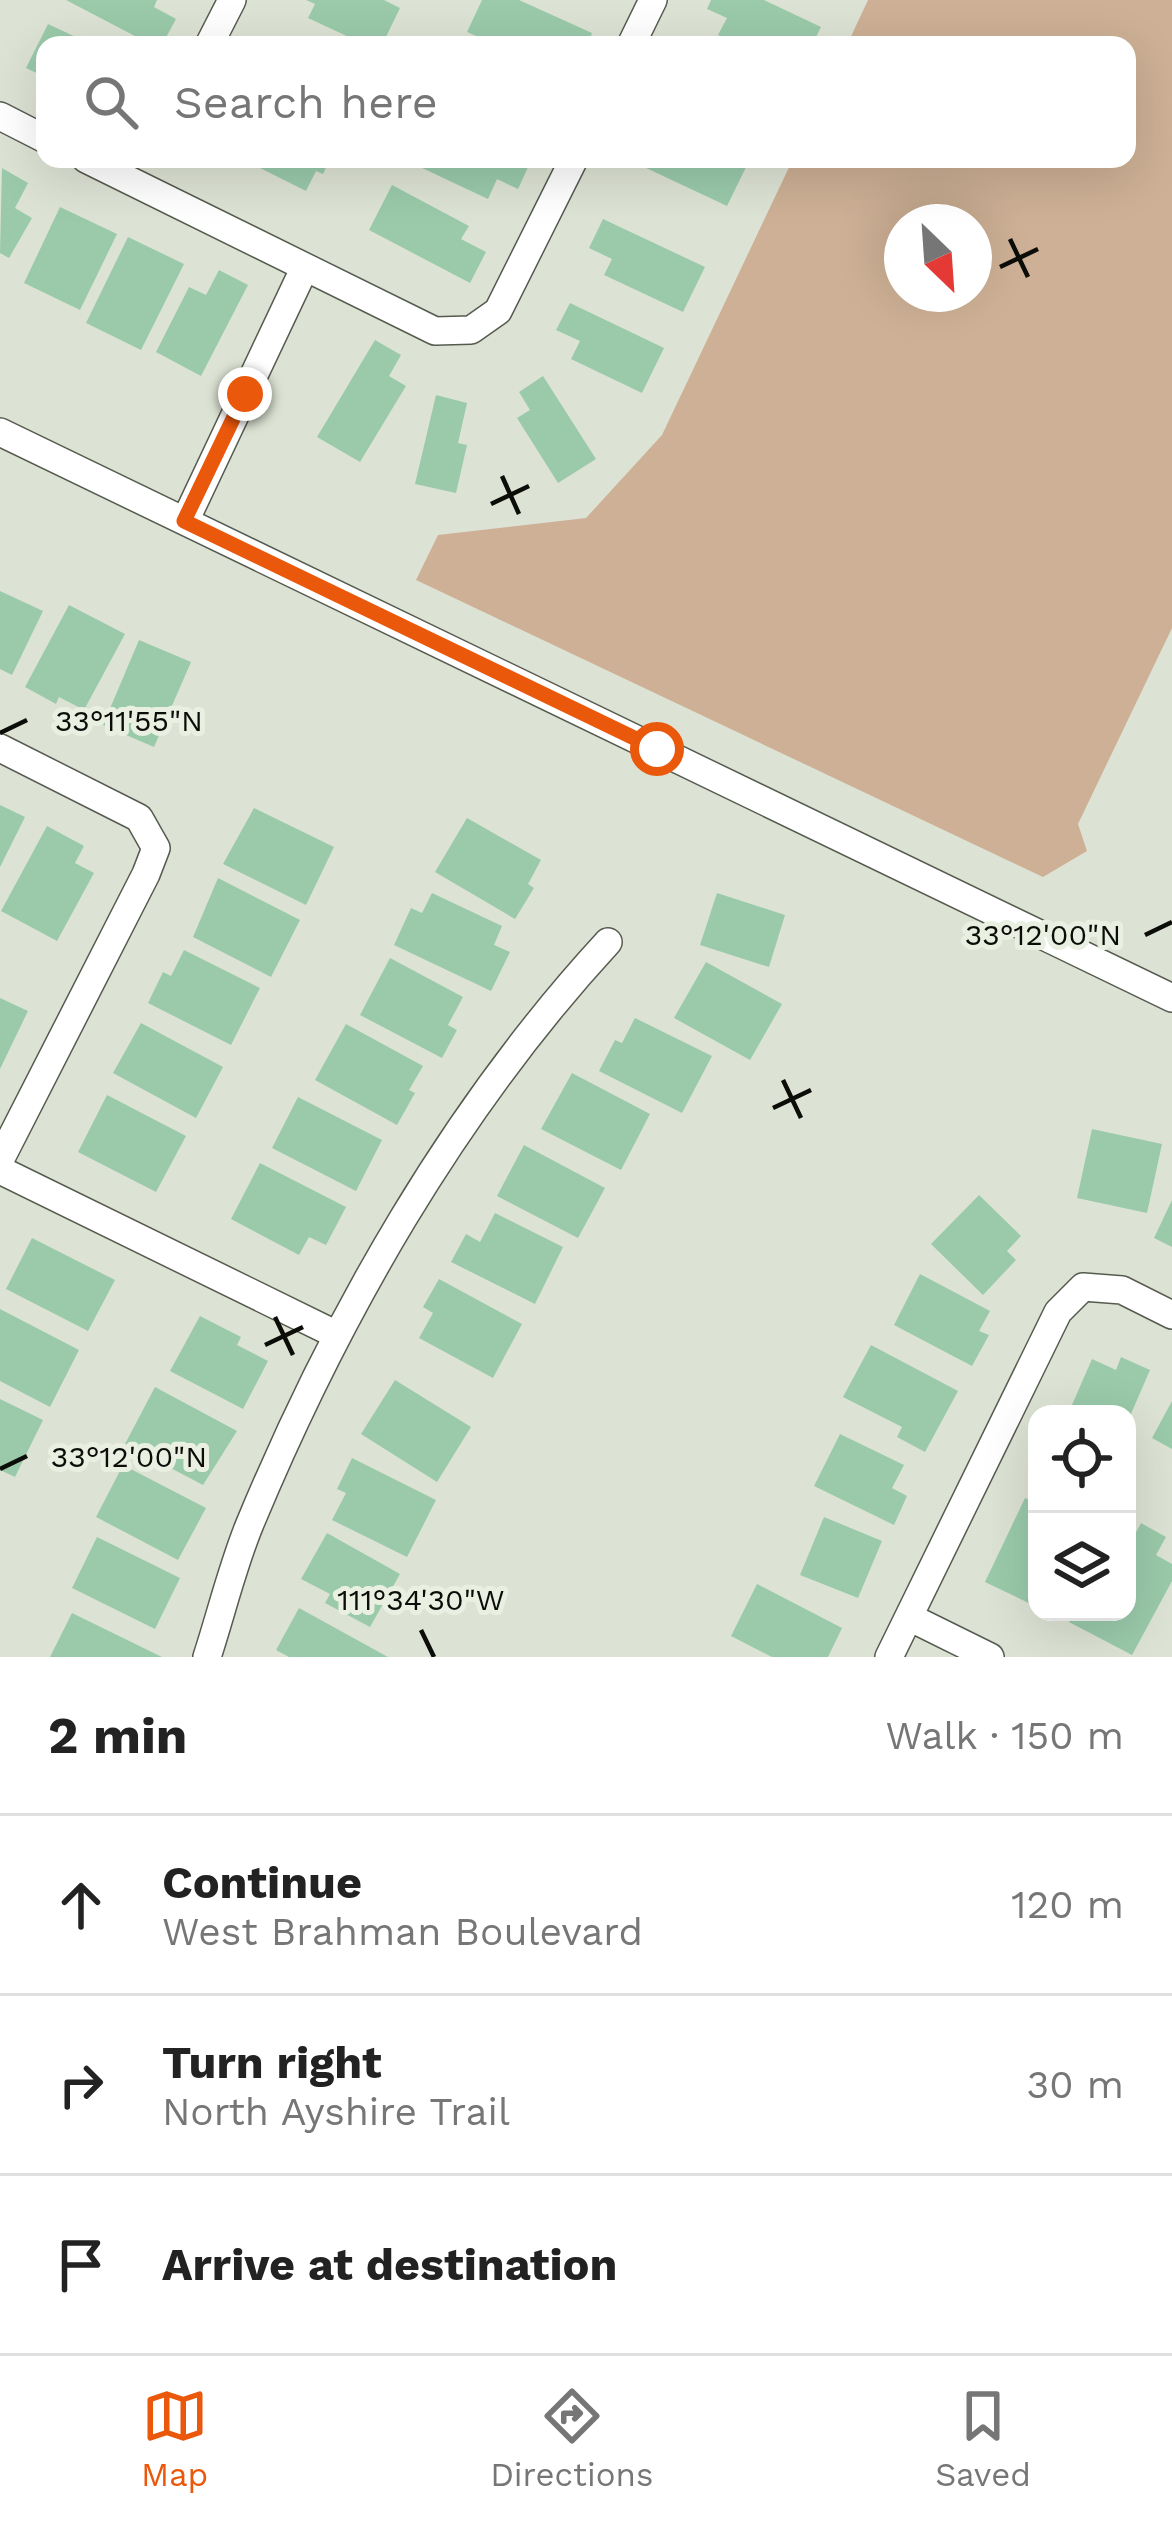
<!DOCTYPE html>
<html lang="en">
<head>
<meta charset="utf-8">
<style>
  body { margin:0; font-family:"Work Sans",sans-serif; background:#f2f2f2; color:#222 }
  .controls { position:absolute; right:36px; bottom:36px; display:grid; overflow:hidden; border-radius:24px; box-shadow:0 12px 48px #0002 }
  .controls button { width:108px; height:108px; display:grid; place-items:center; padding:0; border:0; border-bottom:3px solid #e0e0e0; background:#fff; color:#222; font:60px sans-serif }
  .compass { position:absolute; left:884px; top:204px; width:108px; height:108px; border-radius:50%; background:#fff; box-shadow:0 12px 48px #0002; rotate:155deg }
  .stop { position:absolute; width:36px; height:36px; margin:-27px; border:9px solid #ea580c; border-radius:50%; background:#fff }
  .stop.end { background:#ea580c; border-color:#fff; box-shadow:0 3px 12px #0008 }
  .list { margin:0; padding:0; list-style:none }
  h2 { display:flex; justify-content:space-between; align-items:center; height:156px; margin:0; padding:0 48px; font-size:51px }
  h2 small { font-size:39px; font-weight:400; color:#767676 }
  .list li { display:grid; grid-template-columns:78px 1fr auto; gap:36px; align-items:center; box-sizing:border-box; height:180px; padding:0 48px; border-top:3px solid #e0e0e0 }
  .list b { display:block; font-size:45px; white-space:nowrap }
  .list p { margin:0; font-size:39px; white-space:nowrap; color:#767676 }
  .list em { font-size:39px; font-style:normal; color:#767676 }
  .icon { flex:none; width:66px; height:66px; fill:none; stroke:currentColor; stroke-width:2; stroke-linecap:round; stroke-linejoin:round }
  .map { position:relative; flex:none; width:1172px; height:1657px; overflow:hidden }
  .search { position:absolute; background:#fff; box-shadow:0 12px 48px #0002; left:36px; right:36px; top:36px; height:132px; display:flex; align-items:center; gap:30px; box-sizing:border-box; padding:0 42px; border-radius:24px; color:#767676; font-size:45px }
  .sheet { height:696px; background:#fff }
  nav { display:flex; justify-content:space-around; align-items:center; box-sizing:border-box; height:168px; border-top:3px solid #e0e0e0; background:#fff; font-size:33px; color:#767676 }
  nav a { display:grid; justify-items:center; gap:6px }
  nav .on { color:#ea580c }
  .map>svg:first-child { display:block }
  .green { fill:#cdb095; fill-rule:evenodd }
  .building { fill:#9acaaa }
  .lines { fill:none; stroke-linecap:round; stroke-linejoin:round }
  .street-casing { stroke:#565b4f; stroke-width:30 }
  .street { stroke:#fff; stroke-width:27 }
  .route { stroke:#ea580c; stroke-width:15 }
  .ticks { fill:none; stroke:#0c0d09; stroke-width:4.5 }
  .ticks-label { font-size:30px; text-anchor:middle; fill:#0c0d09; stroke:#eaf0e1; stroke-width:10; stroke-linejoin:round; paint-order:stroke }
</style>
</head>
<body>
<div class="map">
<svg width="1172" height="1657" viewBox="0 0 1172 1657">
  <rect width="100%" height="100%" fill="#dde3d4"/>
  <path class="green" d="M 868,0 L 1172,0 L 1172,628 L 1078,824 L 1087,851 L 1043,877 L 416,580 L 438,535 L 586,518 L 662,435 L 793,159 L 1127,159 L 1127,45 L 847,45 ZM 902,222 L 974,222 L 974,294 L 902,294 Z"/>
  <path class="building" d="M 66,0 L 157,0 L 154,7 L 176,19 L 162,45 L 152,45 Z
    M 306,0 L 384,0 L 400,8 L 382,45 L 366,45 L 308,18 L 315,4 Z
    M 482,0 L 519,0 L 592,33 L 587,45 L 496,45 L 467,32 Z
    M 711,0 L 764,0 L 821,27 L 812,45 L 739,45 L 718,35 L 727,18 L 707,9 Z
    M 48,24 L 93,45 L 45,45 L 45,77 L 26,68 Z
    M 242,159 L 330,159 L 323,174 L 316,171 L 306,191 Z
    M 403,159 L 521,159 L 530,163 L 518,189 L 497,179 L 488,199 Z
    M 648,159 L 745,159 L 749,161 L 727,206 L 644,167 Z
    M 2,168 L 28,183 L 15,208 L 32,218 L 9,258 L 0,253 Z
    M 392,185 L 469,226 L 461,239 L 486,252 L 470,283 L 369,230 Z
    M 60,207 L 117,234 L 80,310 L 24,283 Z
    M 603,219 L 705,267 L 683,312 L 604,275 L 612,259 L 589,248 Z
    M 128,237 L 184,264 L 141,350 L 86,323 Z
    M 219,270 L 248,285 L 201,376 L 156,352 L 189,287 L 206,295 Z
    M 570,303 L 664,348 L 642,393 L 571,359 L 580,341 L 556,330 Z
    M 375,340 L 401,355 L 389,376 L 406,386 L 360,462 L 317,437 Z
    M 543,376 L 596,459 L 558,483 L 517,418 L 530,410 L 519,392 Z
    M 436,395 L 467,403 L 458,443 L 467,445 L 456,493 L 415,484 Z
    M 0,591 L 43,611 L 12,675 L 0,669 Z
    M 69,605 L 125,634 L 84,710 L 59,697 L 56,704 L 25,687 Z
    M 139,640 L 191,662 L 154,747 L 103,725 Z
    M 0,805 L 25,817 L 0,867 Z
    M 254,808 L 334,847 L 306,905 L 223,864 Z
    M 467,818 L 541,860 L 528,884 L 534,888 L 515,919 L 435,872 Z
    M 47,826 L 84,846 L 75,863 L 94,873 L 57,941 L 1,911 Z
    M 218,878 L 300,920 L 271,977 L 193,937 Z
    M 432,893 L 502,926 L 494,945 L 510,952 L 491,991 L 394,945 L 411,908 L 422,913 Z
    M 717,893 L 785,915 L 769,967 L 700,945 Z
    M 184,950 L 260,988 L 231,1045 L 148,1003 L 163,972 L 171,976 Z
    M 390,958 L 463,997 L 448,1025 L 457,1030 L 442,1058 L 360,1015 Z
    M 706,962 L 782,1004 L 750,1060 L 674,1018 Z
    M 0,998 L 28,1011 L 0,1069 Z
    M 635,1018 L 712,1056 L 682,1113 L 599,1071 L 615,1040 L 622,1043 Z
    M 141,1023 L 223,1067 L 196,1118 L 113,1073 Z
    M 346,1024 L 423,1066 L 409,1090 L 415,1093 L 397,1125 L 315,1080 Z
    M 572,1073 L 650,1114 L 621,1170 L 541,1129 Z
    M 107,1095 L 186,1136 L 156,1192 L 78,1152 Z
    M 298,1097 L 382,1140 L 356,1191 L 272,1148 Z
    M 1092,1129 L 1162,1144 L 1147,1213 L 1077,1198 Z
    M 524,1145 L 605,1188 L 578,1238 L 497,1196 Z
    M 260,1163 L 346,1207 L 326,1245 L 309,1237 L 299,1255 L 231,1219 Z
    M 979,1195 L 1021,1236 L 1007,1251 L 1016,1260 L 983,1295 L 931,1244 Z
    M 1172,1200 L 1172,1247 L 1154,1238 Z
    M 495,1213 L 563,1247 L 535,1304 L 451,1262 L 466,1234 L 480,1242 Z
    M 32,1238 L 115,1280 L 88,1331 L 6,1289 Z
    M 920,1274 L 990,1311 L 979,1331 L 989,1335 L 972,1366 L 894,1325 Z
    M 439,1279 L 522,1324 L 493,1378 L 419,1338 L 433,1313 L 423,1307 Z
    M 0,1309 L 79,1350 L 50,1407 L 0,1381 Z
    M 200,1316 L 241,1337 L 237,1345 L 268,1361 L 243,1409 L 170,1371 Z
    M 871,1345 L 958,1391 L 925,1452 L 897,1437 L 902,1427 L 843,1397 Z
    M 1121,1357 L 1150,1370 L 1127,1423 L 1127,1414 L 1068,1414 L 1092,1359 L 1116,1370 Z
    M 395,1380 L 471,1427 L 437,1482 L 361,1434 Z
    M 155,1387 L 237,1431 L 203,1485 L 125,1444 Z
    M 0,1399 L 43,1420 L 15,1477 L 0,1470 Z
    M 1172,1401 L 1172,1449 L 1152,1438 Z
    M 840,1434 L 904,1465 L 892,1488 L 907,1496 L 894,1525 L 814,1486 Z
    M 352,1458 L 436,1500 L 407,1557 L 332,1520 L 346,1493 L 337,1489 Z
    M 123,1465 L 206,1508 L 178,1560 L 96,1517 Z
    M 1025,1498 L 1037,1504 L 1037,1607 L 985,1582 Z
    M 824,1517 L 882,1541 L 858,1598 L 800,1575 Z
    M 1141,1523 L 1166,1537 L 1156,1555 L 1172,1564 L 1172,1581 L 1132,1655 L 1069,1622 L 1074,1612 L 1127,1612 L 1127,1549 Z
    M 327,1533 L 400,1574 L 370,1627 L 325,1603 L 330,1594 L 301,1579 Z
    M 97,1537 L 180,1578 L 155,1629 L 72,1588 Z
    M 757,1584 L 842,1628 L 828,1657 L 772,1657 L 731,1636 Z
    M 299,1608 L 388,1657 L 289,1657 L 276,1650 Z
    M 72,1613 L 162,1657 L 50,1657 Z"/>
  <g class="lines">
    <defs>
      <path id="street" d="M 209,45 L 232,0
        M 631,45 L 653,0
        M 0,116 L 45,139
        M 86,159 L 435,331 L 471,330 L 498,311 L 574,159
        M 0,432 L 1172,998
        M 185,521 L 305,267
        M 0,748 L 139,818 L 156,848 L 146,874 L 0,1160
        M 0,1170 L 337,1335
        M 909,1617 L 990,1657
        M 207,1657 C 221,1614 232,1568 249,1526 C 336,1316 454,1109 608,942
        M 889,1657 L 1058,1312 L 1083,1287 L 1122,1290 L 1172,1315"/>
    </defs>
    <use href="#street" class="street-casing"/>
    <use href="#street" class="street"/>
  </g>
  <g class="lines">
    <path class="route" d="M 245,394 L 184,521 L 657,749"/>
  </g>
  <path class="ticks" d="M 1010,239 L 1028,277M 1000,267 L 1038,249M 502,476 L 519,514M 491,504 L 529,486M 0,733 L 27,720M 1145,935 L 1172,922M 783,1080 L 801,1118M 773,1108 L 811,1090M 275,1317 L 293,1355M 265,1345 L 303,1327M 0,1469 L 27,1456M 421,1630 L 434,1657"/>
  <g class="ticks-label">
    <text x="129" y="731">33°11'55"N</text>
    <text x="1043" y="945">33°12'00"N</text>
    <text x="129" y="1467">33°12'00"N</text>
    <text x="421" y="1610">111°34'30"W</text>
  </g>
</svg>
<div class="controls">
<button><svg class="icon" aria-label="locate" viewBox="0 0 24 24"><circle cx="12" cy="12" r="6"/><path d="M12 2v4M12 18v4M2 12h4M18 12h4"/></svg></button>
<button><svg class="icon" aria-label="layers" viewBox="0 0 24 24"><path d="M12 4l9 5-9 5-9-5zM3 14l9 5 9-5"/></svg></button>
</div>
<svg class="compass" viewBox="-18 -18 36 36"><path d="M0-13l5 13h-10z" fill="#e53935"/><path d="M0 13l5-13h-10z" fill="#767676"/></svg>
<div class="stop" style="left:657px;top:749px"></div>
<div class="stop end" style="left:245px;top:394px"></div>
<div class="search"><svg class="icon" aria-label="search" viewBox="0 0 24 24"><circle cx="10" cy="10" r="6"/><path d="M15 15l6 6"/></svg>Search here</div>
</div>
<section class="sheet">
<h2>2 min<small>Walk · 150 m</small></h2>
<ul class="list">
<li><svg class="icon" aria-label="ahead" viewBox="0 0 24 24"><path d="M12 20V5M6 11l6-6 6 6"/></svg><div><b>Continue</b><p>West Brahman Boulevard</p></div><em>120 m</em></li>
<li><svg class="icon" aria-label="right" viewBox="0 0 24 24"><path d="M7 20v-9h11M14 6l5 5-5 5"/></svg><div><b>Turn right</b><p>North Ayshire Trail</p></div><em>30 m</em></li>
<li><svg class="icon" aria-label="arrive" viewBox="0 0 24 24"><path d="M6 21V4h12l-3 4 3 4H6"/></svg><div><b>Arrive at destination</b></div></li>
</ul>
</section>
<nav>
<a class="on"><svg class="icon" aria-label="map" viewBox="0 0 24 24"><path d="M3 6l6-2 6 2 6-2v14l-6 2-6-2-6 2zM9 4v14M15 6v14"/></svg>Map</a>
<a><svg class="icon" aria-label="directions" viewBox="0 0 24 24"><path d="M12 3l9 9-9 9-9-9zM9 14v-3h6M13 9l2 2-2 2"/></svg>Directions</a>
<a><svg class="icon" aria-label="saved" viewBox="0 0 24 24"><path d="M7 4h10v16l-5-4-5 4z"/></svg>Saved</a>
</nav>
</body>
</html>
